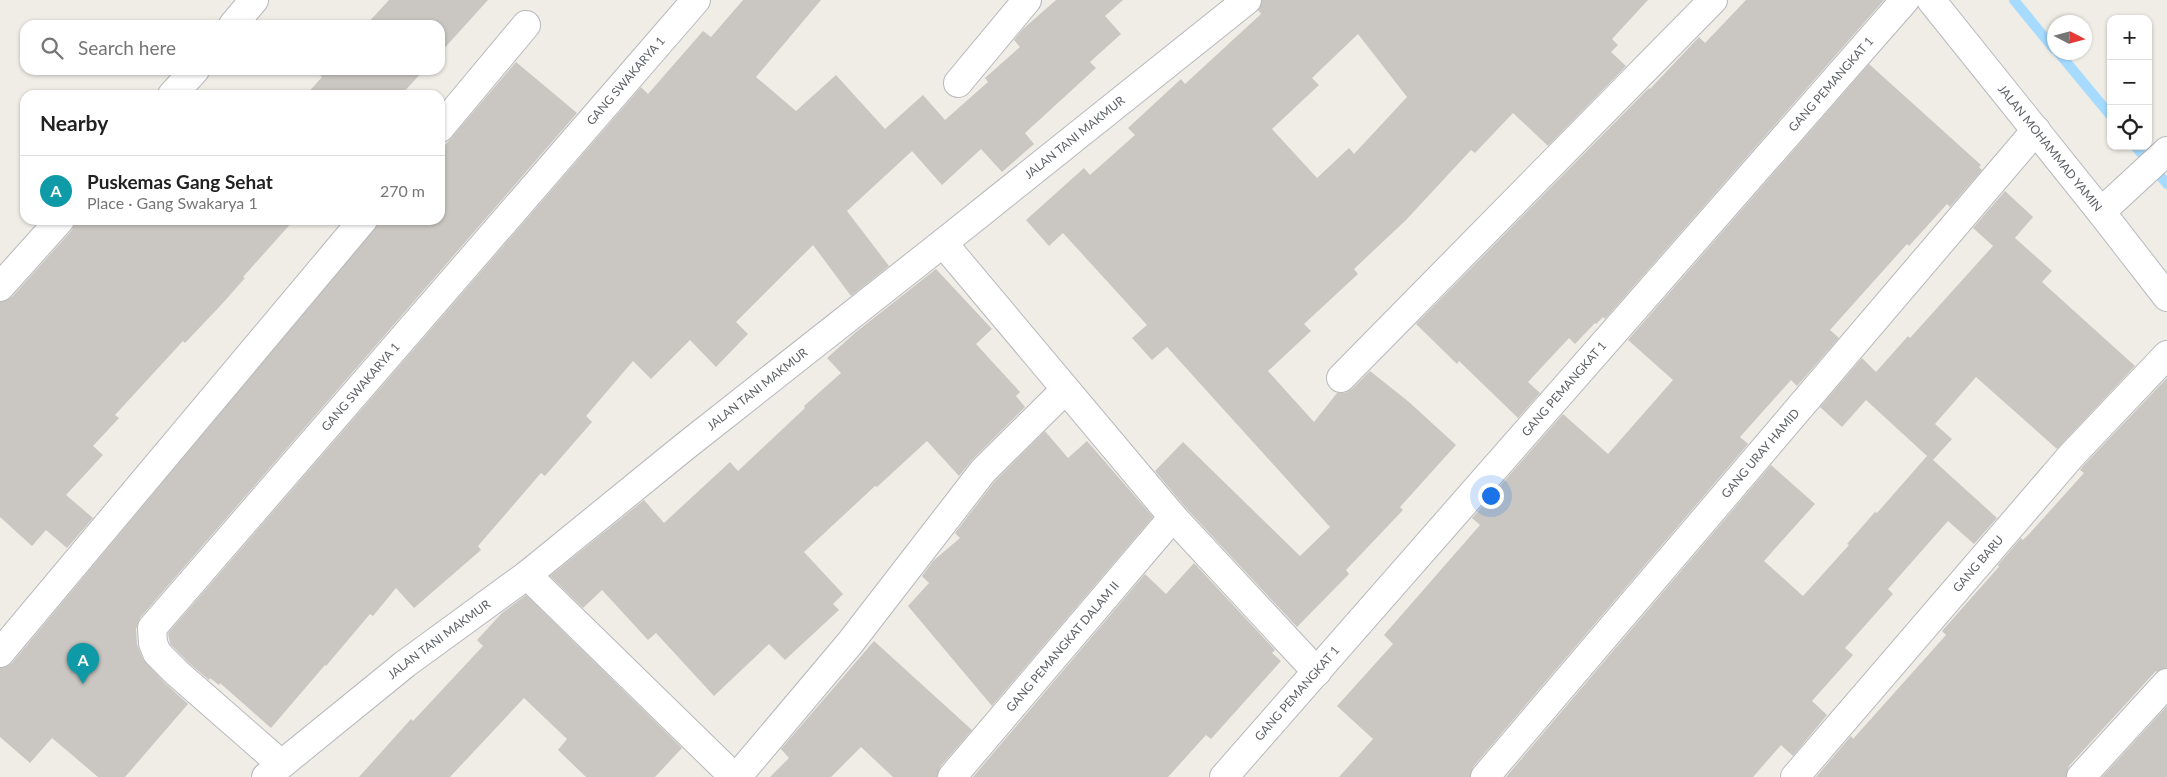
<!DOCTYPE html>
<html lang="en">
<head>
<meta charset="utf-8">
<style>
  body { margin:0; font-family:Lato,sans-serif; background:#f2f2f2; color:#222 }
  .controls { position:absolute; right:15px; top:15px; display:grid; overflow:hidden; border-radius:10px; box-shadow:0 1px 4px #0004 }
  .controls button { width:45px; height:45px; display:grid; place-items:center; padding:0; border:0; border-bottom:1px solid #e0e0e0; background:#fff; color:#222; font:25px sans-serif }
  .compass { position:absolute; left:2047px; top:15px; width:45px; height:45px; border-radius:50%; background:#fff; box-shadow:0 1px 4px #0004; rotate:96deg }
  .you { position:absolute; left:1490px; top:495px; width:18px; height:18px; margin:-12px; border:4px solid #fff; border-radius:50%; background:#1a73e8; box-shadow:0 0 0 8px #1a73e833 }
  .badge { display:grid; place-items:center; width:32px; height:32px; border-radius:50%; background:#db2777; color:#fff; font-size:16px; font-weight:700 }
  .pin { position:absolute; translate:-50% -41px; filter:drop-shadow(0 1px 2px #0008) }
  .pin::after { content:''; position:absolute; top:26px; width:18px; height:15px; background:inherit; clip-path:polygon(0 0,100% 0,50% 100%) }
  .list { margin:0; padding:0; list-style:none }
  h2 { display:flex; justify-content:space-between; align-items:center; height:65px; margin:0; padding:0 20px; font-size:21px }
  h2 small { font-size:16px; font-weight:400; color:#767676 }
  .list li { display:grid; grid-template-columns:32px 1fr auto; gap:15px; align-items:center; box-sizing:border-box; height:70px; padding:0 20px; border-top:1px solid #e0e0e0 }
  .list b { display:block; font-size:19px; white-space:nowrap }
  .list p { margin:0; font-size:16px; white-space:nowrap; color:#767676 }
  .list em { font-size:16px; font-style:normal; color:#767676 }
  .icon { flex:none; width:28px; height:28px; fill:none; stroke:currentColor; stroke-width:2; stroke-linecap:round; stroke-linejoin:round }
  .map { position:relative; flex:none; width:2167px; height:777px; overflow:hidden }
  .search { position:absolute; background:#fff; box-shadow:0 1px 4px #0004; left:20px; top:20px; width:425px; height:55px; display:flex; align-items:center; gap:12px; box-sizing:border-box; padding:0 18px; border-radius:15px; color:#767676; font-size:19px }
  .panel { position:absolute; background:#fff; box-shadow:0 1px 4px #0004; left:20px; top:90px; width:425px; height:135px; border-radius:15px }
  .map>svg:first-child { display:block }
  .lines { fill:none; stroke-linecap:round; stroke-linejoin:round }
  .stream { stroke:#a6dbff; stroke-width:10 }
  .building { fill:#cac7c2; fill-rule:evenodd }
  .street-casing { stroke:#b6b8bc; stroke-width:30 }
  .secondary-casing { stroke:#b7babf; stroke-width:30 }
  .street { stroke:#fff; stroke-width:28 }
  .secondary { stroke:#fff; stroke-width:28 }
  .labels { text-anchor:middle; stroke-width:4.5; stroke-linejoin:round; paint-order:stroke }
  .street-label { font-size:12px; fill:#5d6166; stroke:#fff }
</style>
</head>
<body>
<div class="map">
<svg width="2167" height="777" viewBox="0 0 2167 777">
  <rect width="100%" height="100%" fill="#efede5"/>
  <g class="lines">
    <path class="stream" d="M 2014,0 L 2054,49
      M 2058,52 L 2111,116
      M 2135,146 L 2167,184"/>
  </g>
  <path class="building" d="M 389,0 L 488,0 L 440,53 L 440,25 L 366,25 Z
    M 743,0 L 821,0 L 756,77 L 796,111 L 836,75 L 885,129 L 923,95 L 945,120 L 988,82 L 985,78 L 1020,47 L 1014,40 L 1023,29 L 1056,0 L 1123,0 L 1105,16 L 1121,34 L 1090,62 L 1096,68 L 1025,133 L 1034,144 L 1002,172 L 981,149 L 942,185 L 912,151 L 847,211 L 889,266 L 851,296 L 813,245 L 736,322 L 748,334 L 716,367 L 690,340 L 651,379 L 633,361 L 586,416 L 592,422 L 545,476 L 541,473 L 478,546 L 481,550 L 414,608 L 396,588 L 373,616 L 370,614 L 326,666 L 325,665 L 271,728 L 220,683 L 219,685 L 210,678 L 209,680 L 188,662 L 170,644 L 168,633 L 641,87 L 648,94 L 703,31 L 711,37 Z
    M 1262,0 L 1648,0 L 1612,39 L 1618,45 L 1611,52 L 1626,66 L 1548,146 L 1513,113 L 1475,153 L 1471,150 L 1406,220 L 1354,269 L 1358,274 L 1304,324 L 1311,331 L 1268,371 L 1314,422 L 1337,393 L 1345,393 L 1352,389 L 1370,371 L 1409,402 L 1456,445 L 1400,507 L 1403,510 L 1346,570 L 1349,574 L 1297,627 L 1185,507 L 1155,471 L 1183,442 L 1300,556 L 1330,527 L 1167,347 L 1152,360 L 1132,338 L 1147,325 L 1063,233 L 1049,246 L 1026,220 L 1084,168 L 1090,175 L 1135,135 L 1128,128 L 1181,79 L 1185,84 L 1261,14 L 1258,10 ZM 1358,34 L 1407,97 L 1354,154 L 1349,148 L 1317,178 L 1272,129 L 1319,85 L 1312,78 Z
    M 1746,0 L 1884,0 L 1605,319 L 1603,317 L 1596,324 L 1595,323 L 1575,344 L 1569,338 L 1528,382 L 1540,393 L 1518,418 L 1459,361 L 1457,364 L 1416,324 L 1649,88 L 1650,89 L 1699,37 L 1705,43 Z
    M 516,62 L 577,113 L 140,618 L 136,629 L 137,644 L 143,659 L 166,684 L 188,704 L 125,777 L 98,777 L 52,738 L 30,763 L 0,737 L 0,668 L 6,667 L 12,663 L 381,220 L 440,220 L 440,151 Z
    M 1869,64 L 1981,165 L 1979,167 L 1982,170 L 1950,207 L 1947,204 L 1909,246 L 1907,244 L 1830,330 L 1839,338 L 1797,386 L 1791,380 L 1740,437 L 1748,444 L 1473,767 L 1470,777 L 1339,777 L 1373,739 L 1337,706 L 1393,644 L 1384,635 L 1480,525 L 1472,518 L 1563,414 L 1608,454 L 1673,380 L 1628,340 Z
    M 325,70 L 424,70 L 401,95 L 306,95 L 322,77 L 320,75 Z
    M 2005,191 L 2033,217 L 2015,238 L 2052,271 L 2042,282 L 2135,366 L 2057,449 L 1976,377 L 1935,424 L 1952,439 L 1933,460 L 1997,518 L 1974,544 L 1948,521 L 1888,589 L 1893,594 L 1845,648 L 1853,655 L 1812,701 L 1827,715 L 1793,756 L 1781,745 L 1753,777 L 1506,777 L 1771,465 L 1815,504 L 1764,561 L 1803,596 L 1849,545 L 1847,544 L 1875,512 L 1877,513 L 1927,456 L 1866,400 L 1842,427 L 1820,407 L 1862,358 L 1876,372 L 1908,336 L 1910,338 L 1993,246 L 1973,228 Z
    M 75,220 L 294,220 L 243,277 L 245,278 L 222,304 L 185,343 L 183,341 L 115,415 L 119,418 L 93,446 L 103,455 L 66,495 L 93,518 L 67,548 L 46,530 L 32,546 L 0,517 L 0,302 L 12,297 L 72,230 Z
    M 936,269 L 992,329 L 976,344 L 1020,392 L 1016,396 L 1025,407 L 972,460 L 959,476 L 927,441 L 877,487 L 875,486 L 804,552 L 843,594 L 833,604 L 839,610 L 785,660 L 769,644 L 714,696 L 656,633 L 648,640 L 602,590 L 583,608 L 550,576 L 644,500 L 664,523 L 730,462 L 738,471 L 805,408 L 804,406 L 841,373 L 827,358 L 856,332 Z
    M 2167,378 L 2167,668 L 2155,672 L 2069,766 L 2066,777 L 1816,777 L 1851,736 L 1853,739 L 1946,635 L 1942,631 L 1996,570 L 1999,567 L 1998,565 L 2021,538 L 2023,540 L 2030,533 L 2084,473 L 2080,470 L 2083,466 Z
    M 1045,431 L 1068,458 L 1087,441 L 1153,517 L 992,706 L 908,606 L 929,583 L 922,576 L 933,561 L 960,538 L 955,533 L 995,481 Z
    M 1194,563 L 1275,650 L 1272,653 L 1281,661 L 1211,739 L 1206,735 L 1168,777 L 973,777 L 1145,574 L 1166,594 Z
    M 526,595 L 682,748 L 655,777 L 586,777 L 558,750 L 567,739 L 524,698 L 450,777 L 359,777 L 411,719 L 413,721 L 483,646 L 477,640 L 502,613 Z
    M 874,641 L 972,730 L 940,767 L 937,777 L 893,777 L 861,747 L 831,777 L 770,777 L 789,758 L 781,749 Z
    M 2167,706 L 2167,777 L 2102,777 Z"/>
  <g class="lines">
    <defs>
      <g id="street">
        <path d="M 233,25 L 254,0"/>
        <path d="M 958,83 L 1027,0"/>
        <path d="M 172,95 L 195,70"/>
        <path d="M 440,128 L 526,25"/>
        <path d="M 2101,212 L 2167,151"/>
        <path d="M 943,243 L 1173,517 L 1317,672"/>
        <path d="M 0,287 L 60,220"/>
        <path d="M 1341,378 L 1713,0"/>
        <path d="M 527,575 L 734,777"/>
        <path d="M 0,653 L 363,220"/>
        <path id="s1" d="M 281,764 L 177,673 L 157,653 L 153,643 L 152,628 L 696,0"/>
        <path id="s2" d="M 266,777 L 405,664 L 527,575 L 683,448 L 943,243 L 1247,0"/>
        <path d="M 737,777 L 850,643 L 983,471 L 1065,390"/>
        <path id="s3" d="M 952,777 L 1173,517"/>
        <path id="s4" d="M 1224,777 L 1905,0"/>
        <path id="s5" d="M 1485,777 L 2036,130"/>
        <path id="s6" d="M 1795,777 L 2071,456 L 2167,355"/>
        <path d="M 2081,777 L 2167,683"/>
      </g>
      <g id="secondary">
        <path id="s7" d="M 1931,0 L 2101,212 L 2167,297"/>
      </g>
    </defs>
    <use href="#street" class="street-casing"/>
    <use href="#secondary" class="secondary-casing"/>
    <use href="#street" class="street"/>
    <use href="#secondary" class="secondary"/>
  </g>
  <g class="labels">
    <g class="street-label">
      <text dy="4" stroke="none"><textPath href="#s1" startOffset="916">GANG SWAKARYA 1</textPath></text>
      <text dy="4" stroke="none"><textPath href="#s4" startOffset="921">GANG PEMANGKAT 1</textPath></text>
      <text dy="4" stroke="none"><textPath href="#s2" startOffset="1031">JALAN TANI MAKMUR</textPath></text>
      <text dy="4" stroke="none"><textPath href="#s7" startOffset="190">JALAN MOHAMMAD YAMIN</textPath></text>
      <text dy="4" stroke="none"><textPath href="#s1" startOffset="511">GANG SWAKARYA 1</textPath></text>
      <text dy="4" stroke="none"><textPath href="#s4" startOffset="516">GANG PEMANGKAT 1</textPath></text>
      <text dy="4" stroke="none"><textPath href="#s2" startOffset="626">JALAN TANI MAKMUR</textPath></text>
      <text dy="4" stroke="none"><textPath href="#s5" startOffset="425">GANG URAY HAMID</textPath></text>
      <text dy="4" stroke="none"><textPath href="#s6" startOffset="281">GANG BARU</textPath></text>
      <text dy="4" stroke="none"><textPath href="#s2" startOffset="221">JALAN TANI MAKMUR</textPath></text>
      <text dy="4" stroke="none"><textPath href="#s3" startOffset="171">GANG PEMANGKAT DALAM II</textPath></text>
      <text dy="4" stroke="none"><textPath href="#s4" startOffset="111">GANG PEMANGKAT 1</textPath></text>
    </g>
  </g>
</svg>
<div class="controls">
<button>+</button>
<button>−</button>
<button><svg class="icon" aria-label="locate" viewBox="0 0 24 24"><circle cx="12" cy="12" r="6"/><path d="M12 2v4M12 18v4M2 12h4M18 12h4"/></svg></button>
</div>
<svg class="compass" viewBox="-18 -18 36 36"><path d="M0-13l5 13h-10z" fill="#e53935"/><path d="M0 13l5-13h-10z" fill="#767676"/></svg>
<div class="you"></div>
<div class="pin badge" style="left:83px;top:684px;background:#0f9aa8">A</div>
<div class="search"><svg class="icon" aria-label="search" viewBox="0 0 24 24"><circle cx="10" cy="10" r="6"/><path d="M15 15l6 6"/></svg>Search here</div>
<section class="panel">
<h2>Nearby<small></small></h2>
<ul class="list">
<li><span class="badge" style="background:#0f9aa8">A</span><div><b>Puskemas Gang Sehat</b><p>Place · Gang Swakarya 1</p></div><em>270 m</em></li>
</ul>
</section>
</div>
</body>
</html>
